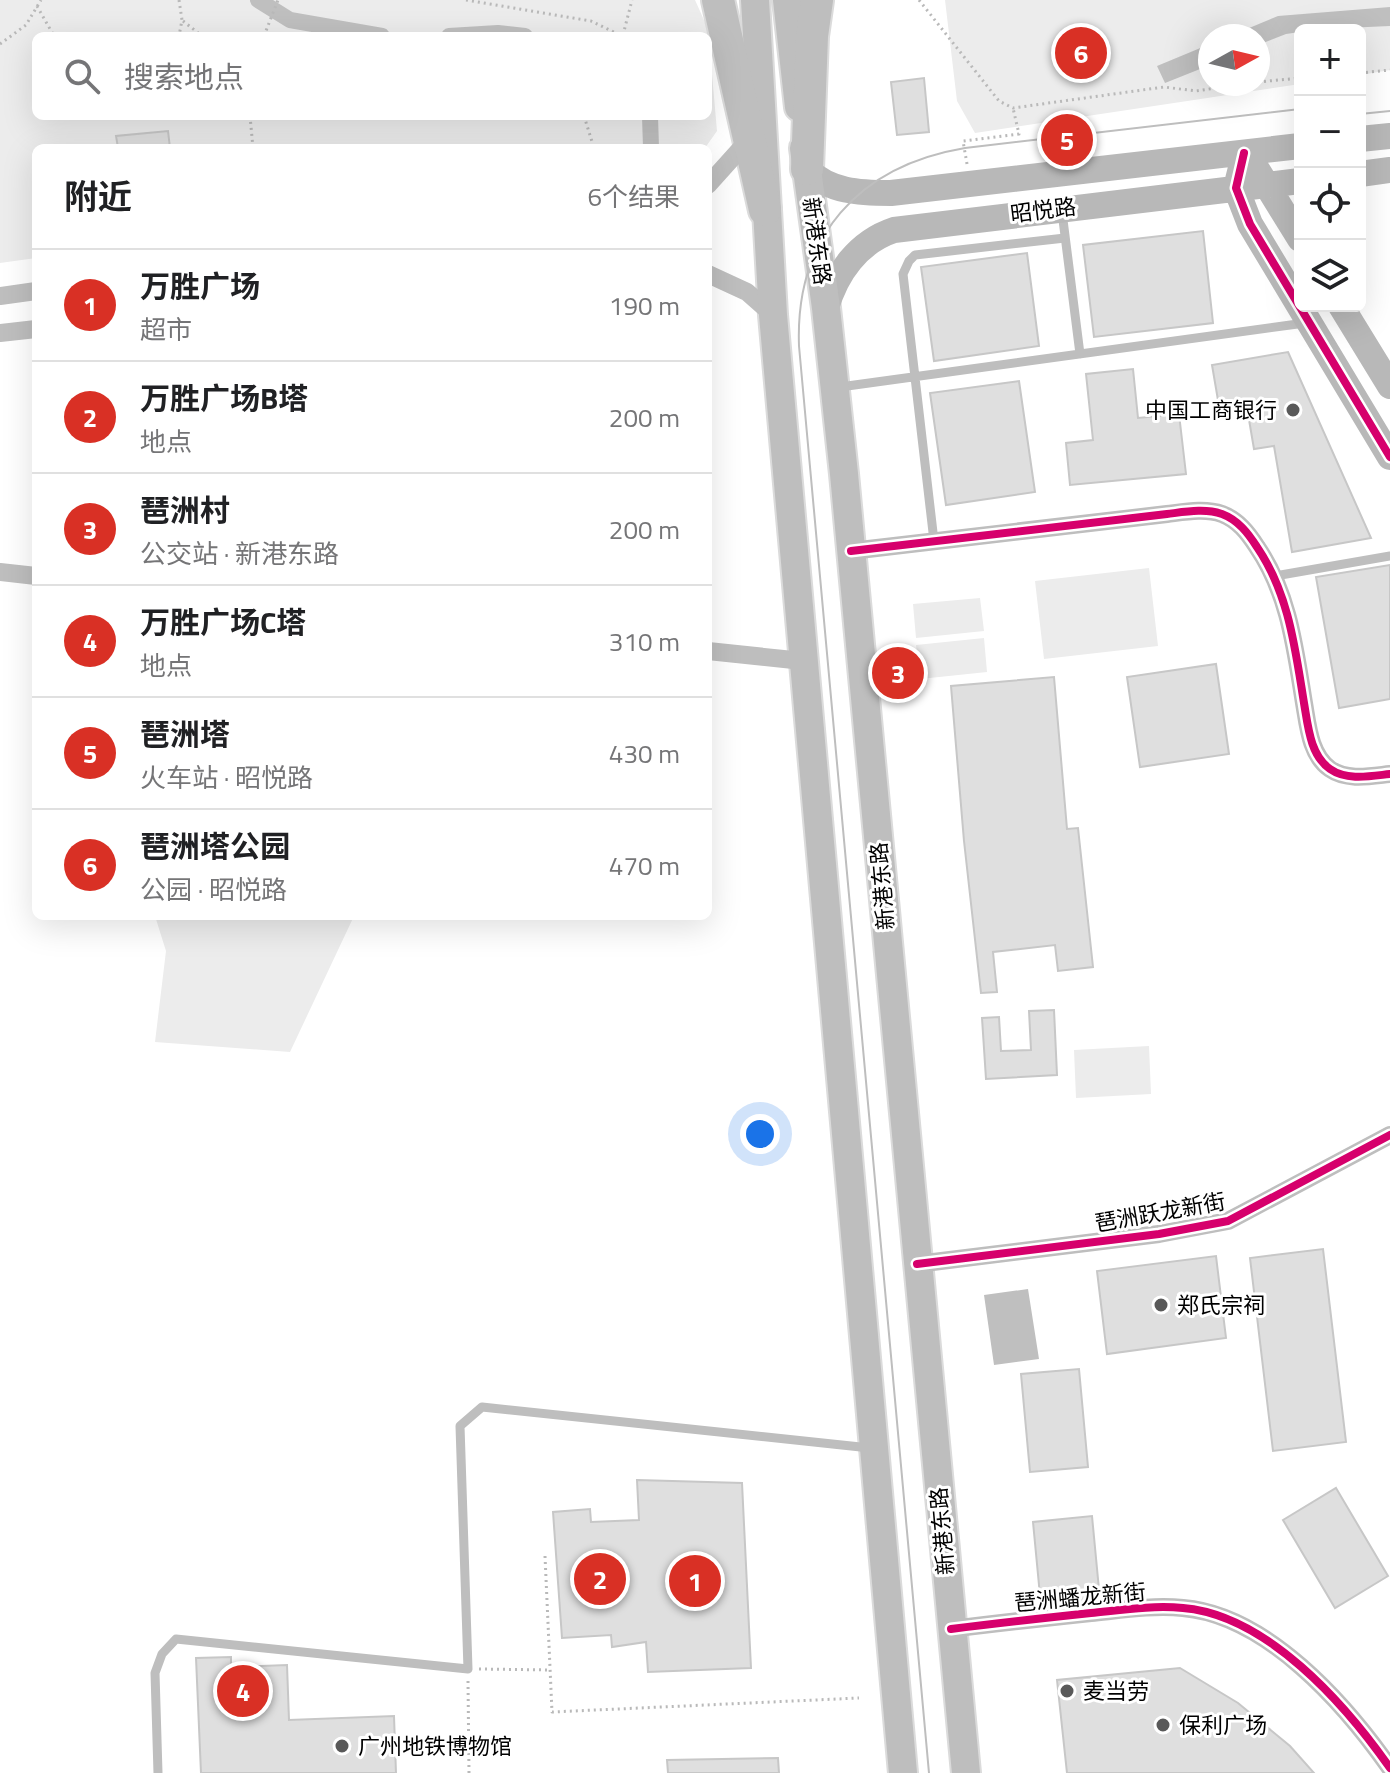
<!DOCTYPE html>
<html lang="zh">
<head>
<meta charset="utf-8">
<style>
  body { margin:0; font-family:"Titillium Web","Noto Sans SC",sans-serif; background:#f6f6f6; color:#202124 }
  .controls { position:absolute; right:24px; top:24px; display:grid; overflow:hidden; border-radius:12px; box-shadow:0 8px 32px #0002 }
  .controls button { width:72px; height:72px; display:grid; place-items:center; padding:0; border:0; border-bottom:2px solid #e0e0e0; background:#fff; color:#202124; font:40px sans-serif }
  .compass { position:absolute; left:1198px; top:24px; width:72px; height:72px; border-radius:50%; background:#fff; box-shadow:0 8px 32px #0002; rotate:82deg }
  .you { position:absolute; left:760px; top:1134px; width:28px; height:28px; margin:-20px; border:6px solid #fff; border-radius:50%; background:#1a73e8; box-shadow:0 0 0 12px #1a73e833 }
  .badge { display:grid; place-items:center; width:52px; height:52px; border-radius:50%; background:#d93025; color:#fff; font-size:26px; font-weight:700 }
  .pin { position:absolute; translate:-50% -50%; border:4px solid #fff; box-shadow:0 2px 8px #0006 }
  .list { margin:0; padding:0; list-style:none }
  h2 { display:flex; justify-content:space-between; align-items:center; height:104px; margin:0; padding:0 32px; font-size:34px }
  h2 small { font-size:26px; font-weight:400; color:#757577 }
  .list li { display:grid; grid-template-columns:52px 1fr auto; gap:24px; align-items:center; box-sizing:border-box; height:112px; padding:0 32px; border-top:2px solid #e0e0e0 }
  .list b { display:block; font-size:30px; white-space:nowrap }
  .list p { margin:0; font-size:26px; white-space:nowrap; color:#757577 }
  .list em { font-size:26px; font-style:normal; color:#757577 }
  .icon { flex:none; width:44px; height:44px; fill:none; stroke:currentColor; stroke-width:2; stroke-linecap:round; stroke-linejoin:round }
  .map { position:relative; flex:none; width:1390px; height:1773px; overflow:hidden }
  .search { position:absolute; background:#fff; box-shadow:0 8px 32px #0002; left:32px; top:32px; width:680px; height:88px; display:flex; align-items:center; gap:20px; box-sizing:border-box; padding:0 28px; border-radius:12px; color:#757577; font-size:30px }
  .panel { position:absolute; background:#fff; box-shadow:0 8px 32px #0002; left:32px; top:144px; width:680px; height:776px; border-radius:12px }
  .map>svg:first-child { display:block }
  .green { fill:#ececec; fill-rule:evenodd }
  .water { fill:#bfbfbf }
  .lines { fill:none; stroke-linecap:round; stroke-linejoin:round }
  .canal { stroke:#bfbfbf; stroke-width:16 }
  .building { fill:#dfdfdf; stroke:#c7c7c7; stroke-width:2 }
  .primary-casing { stroke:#dbdbdb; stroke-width:32 }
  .highway-casing { stroke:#dbdbdb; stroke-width:36 }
  .path { stroke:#b9b9b9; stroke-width:3; stroke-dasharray:2 4; stroke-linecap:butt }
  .lane { stroke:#bebebe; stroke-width:9 }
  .street { stroke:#bebebe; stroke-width:18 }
  .secondary { stroke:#b8b8b8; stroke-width:26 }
  .primary { stroke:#bebebe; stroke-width:28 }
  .highway { stroke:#bebebe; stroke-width:32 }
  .tram { stroke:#bebebe; stroke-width:2 }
  .cycleway-casing { stroke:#fff; stroke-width:13 }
  .cycleway { stroke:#d6006c; stroke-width:8 }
  .poi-dot { fill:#595959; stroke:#fff; stroke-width:3 }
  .labels { text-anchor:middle; stroke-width:6; stroke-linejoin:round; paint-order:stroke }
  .street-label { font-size:22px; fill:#000; stroke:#fff }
  .poi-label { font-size:22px; fill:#000; stroke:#fff; text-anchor:start }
</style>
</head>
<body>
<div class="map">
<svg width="1390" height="1773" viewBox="0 0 1390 1773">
  <rect width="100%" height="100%" fill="#fff"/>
  <path class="green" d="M 0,0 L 695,0 L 708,29 L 717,131 L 705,148 L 36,148 L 36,258 L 0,263 ZM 36,36 L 708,36 L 708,116 L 36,116 Z
    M 945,0 L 1390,0 L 1390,70 L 1360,75 L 1360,30 L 1300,30 L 1300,84 L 975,133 L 957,101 ZM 1210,36 L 1258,36 L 1258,84 L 1210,84 Z
    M 1149,568 L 1158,646 L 1044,659 L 1035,581 Z
    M 980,598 L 984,631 L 916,638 L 913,604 Z
    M 984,638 L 987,672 L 920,679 L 916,645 Z
    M 155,916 L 354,916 L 290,1052 L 155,1042 L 166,951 Z
    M 1149,1046 L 1151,1094 L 1076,1098 L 1074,1050 Z"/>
  <path class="water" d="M 1390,7 L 1390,26 L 1300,30 L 1300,32 L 1286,34 L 1258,45 L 1258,36 L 1230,36 L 1278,16 Z
    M 1210,44 L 1210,65 L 1165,83 L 1157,66 Z
    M 1028,1289 L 1039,1359 L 994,1365 L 984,1295 Z"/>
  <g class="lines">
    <path class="canal" d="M 258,0 L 290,20 L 382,36
      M 449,36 L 498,33 L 525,36
      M 650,116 L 651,148"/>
  </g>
  <path class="building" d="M 924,78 L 929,132 L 897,135 L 891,82 Z
    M 168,131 L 170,148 L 118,148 L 116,136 Z
    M 1203,231 L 1213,323 L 1094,337 L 1083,245 Z
    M 1027,253 L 1039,346 L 934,361 L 921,267 Z
    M 1288,352 L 1371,538 L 1292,552 L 1274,446 L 1254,449 L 1246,402 L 1219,406 L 1212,365 Z
    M 1133,369 L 1138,418 L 1179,414 L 1186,474 L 1070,485 L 1066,443 L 1093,440 L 1086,374 Z
    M 1019,381 L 1035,492 L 946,505 L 930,393 Z
    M 1390,565 L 1390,699 L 1339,708 L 1316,577 Z
    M 1216,664 L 1229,754 L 1140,767 L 1127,677 Z
    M 1054,677 L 1067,829 L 1078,828 L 1093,967 L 1058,971 L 1055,945 L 993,952 L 997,992 L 981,993 L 964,841 L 951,686 Z
    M 1054,1010 L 1057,1075 L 986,1079 L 982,1018 L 999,1017 L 1001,1051 L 1031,1050 L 1029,1011 Z
    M 1323,1249 L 1346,1442 L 1273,1451 L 1250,1258 Z
    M 1216,1256 L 1226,1338 L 1107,1354 L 1097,1271 Z
    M 1079,1369 L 1088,1467 L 1030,1472 L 1021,1374 Z
    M 637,1480 L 742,1483 L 751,1668 L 648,1672 L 646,1642 L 612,1647 L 611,1635 L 562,1638 L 553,1512 L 590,1509 L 591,1522 L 639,1520 Z
    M 1336,1488 L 1388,1576 L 1335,1608 L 1283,1520 Z
    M 1092,1516 L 1100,1600 L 1041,1606 L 1033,1522 Z
    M 231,1657 L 231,1667 L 287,1665 L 289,1720 L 394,1716 L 396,1773 L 201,1773 L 196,1658 Z
    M 1180,1668 L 1238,1703 L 1290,1746 L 1314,1773 L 1067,1773 L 1057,1680 Z
    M 778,1758 L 779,1773 L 668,1773 L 667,1760 Z"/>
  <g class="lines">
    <defs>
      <path id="primary" d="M 755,0 L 773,315 L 903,1773
        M 787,0 L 799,107
        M 804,148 L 826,308 L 844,474 L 966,1773"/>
      <path id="highway" d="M 718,0 L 765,210
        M 807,169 L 812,36 L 817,0"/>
    </defs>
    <use href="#primary" class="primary-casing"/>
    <use href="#highway" class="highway-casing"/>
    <path class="path" d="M 179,0 L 182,20 L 179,36
      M 466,0 L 591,21 L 622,36
      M 919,0 L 999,101 L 1013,108 L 1164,87 L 1196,91 L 1243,84
      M 37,6 L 54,36
      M 183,21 L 202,36
      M 623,35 L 632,0
      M 264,36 L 278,0
      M 0,44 L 26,25 L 41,0
      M 1360,73 L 1390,70
      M 1258,82 L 1300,78
      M 250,116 L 253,148
      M 584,116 L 594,148
      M 967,164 L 963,141 L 1019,134 L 1013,108
      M 545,1556 L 552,1712 L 859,1698
      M 479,1669 L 551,1670
      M 468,1681 L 469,1773"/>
    <path class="lane" d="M 1062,212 L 1080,354
      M 840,387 L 1305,323
      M 934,541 L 903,274 L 909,261 L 915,255 L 1065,238
      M 1275,576 L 1390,556
      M 158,1773 L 155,1673 L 162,1654 L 176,1639 L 468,1669 L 460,1426 L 482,1407 L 870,1448"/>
    <path class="street" d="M 708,185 L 752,136
      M 708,274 L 747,292 L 773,315
      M 0,296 L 36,291
      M 0,333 L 36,329
      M 851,551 L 1167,514 C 1184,512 1205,508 1222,514 C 1238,520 1248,533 1257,547 C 1289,594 1295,648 1304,703 C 1308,726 1310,755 1330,769 C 1347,781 1371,776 1390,774
      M 0,572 L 36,576
      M 708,651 L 803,661
      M 917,1264 L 1159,1234 L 1228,1221 L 1390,1135
      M 951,1629 C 998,1623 1044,1618 1091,1613 C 1121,1610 1153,1605 1183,1608 C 1267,1615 1345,1704 1390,1768"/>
    <path class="secondary" d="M 1360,139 L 1390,136
      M 807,169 C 829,192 860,193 891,193 L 1300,146
      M 1258,171 L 1300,239
      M 1240,172 L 1236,188 L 1250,224 L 1390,457
      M 1360,174 L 1390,170
      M 1341,306 L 1390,386
      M 826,308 C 836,273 858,242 894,230 L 1300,181"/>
    <use href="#primary" class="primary"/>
    <use href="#highway" class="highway"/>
    <path class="tram" d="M 1360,114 L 1390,111
      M 929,1773 L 799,346 C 795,237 858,166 965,148 L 1300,109"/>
    <defs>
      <path id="cycleway" d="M 1244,153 L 1236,188 L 1250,224 L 1390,457
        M 851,551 L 1167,514 C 1184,512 1205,508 1222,514 C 1238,520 1248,533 1257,547 C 1289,594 1295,648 1304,703 C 1308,726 1310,755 1330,769 C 1347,781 1371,776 1390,774
        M 917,1264 L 1159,1234 L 1228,1221 L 1390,1135
        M 951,1629 C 998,1623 1044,1618 1091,1613 C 1121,1610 1153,1605 1183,1608 C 1267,1615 1345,1704 1390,1768"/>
    </defs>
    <use href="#cycleway" class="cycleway-casing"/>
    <use href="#cycleway" class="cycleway"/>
  </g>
  <g class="poi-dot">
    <circle cx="1293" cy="410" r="8"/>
    <circle cx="1161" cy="1305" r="8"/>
    <circle cx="1067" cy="1691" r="8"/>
    <circle cx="1163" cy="1725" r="8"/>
    <circle cx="342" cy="1746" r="8"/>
  </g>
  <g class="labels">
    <g class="street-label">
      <text transform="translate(1043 210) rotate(-7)" y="8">昭悦路</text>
      <text transform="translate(817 241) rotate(82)" y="8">新港东路</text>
      <text transform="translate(882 886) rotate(-95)" y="8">新港东路</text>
      <text transform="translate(1160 1212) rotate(-10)" y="8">琶洲跃龙新街</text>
      <text transform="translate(942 1531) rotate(-95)" y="8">新港东路</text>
      <text transform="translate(1080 1597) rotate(-5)" y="8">琶洲蟠龙新街</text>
    </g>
    <g class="poi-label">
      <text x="1277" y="418" text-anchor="end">中国工商银行</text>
      <text x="1177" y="1313">郑氏宗祠</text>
      <text x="1083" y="1699">麦当劳</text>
      <text x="1179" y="1733">保利广场</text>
      <text x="358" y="1754">广州地铁博物馆</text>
    </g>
  </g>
</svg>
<div class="controls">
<button>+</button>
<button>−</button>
<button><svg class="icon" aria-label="locate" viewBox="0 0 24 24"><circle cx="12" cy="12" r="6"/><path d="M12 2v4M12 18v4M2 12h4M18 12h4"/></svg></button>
<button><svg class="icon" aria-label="layers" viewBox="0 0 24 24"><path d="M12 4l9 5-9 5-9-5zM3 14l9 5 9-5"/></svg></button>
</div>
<svg class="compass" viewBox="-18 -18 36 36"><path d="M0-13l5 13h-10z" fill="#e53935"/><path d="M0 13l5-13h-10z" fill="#757577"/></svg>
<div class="you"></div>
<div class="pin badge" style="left:695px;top:1581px">1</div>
<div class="pin badge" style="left:600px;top:1579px">2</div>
<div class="pin badge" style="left:898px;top:673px">3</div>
<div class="pin badge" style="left:243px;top:1691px">4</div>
<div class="pin badge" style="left:1067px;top:140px">5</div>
<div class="pin badge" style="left:1081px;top:53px">6</div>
<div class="search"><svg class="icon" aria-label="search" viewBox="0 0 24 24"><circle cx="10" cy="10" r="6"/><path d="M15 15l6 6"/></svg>搜索地点</div>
<section class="panel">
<h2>附近<small>6个结果</small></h2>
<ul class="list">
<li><span class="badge">1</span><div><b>万胜广场</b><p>超市</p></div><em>190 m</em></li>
<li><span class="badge">2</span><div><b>万胜广场B塔</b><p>地点</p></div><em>200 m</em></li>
<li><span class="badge">3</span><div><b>琶洲村</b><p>公交站 · 新港东路</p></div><em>200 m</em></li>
<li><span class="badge">4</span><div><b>万胜广场C塔</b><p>地点</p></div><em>310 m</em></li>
<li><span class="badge">5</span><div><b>琶洲塔</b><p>火车站 · 昭悦路</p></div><em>430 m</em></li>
<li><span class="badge">6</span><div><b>琶洲塔公园</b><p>公园 · 昭悦路</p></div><em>470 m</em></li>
</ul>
</section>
</div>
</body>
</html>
